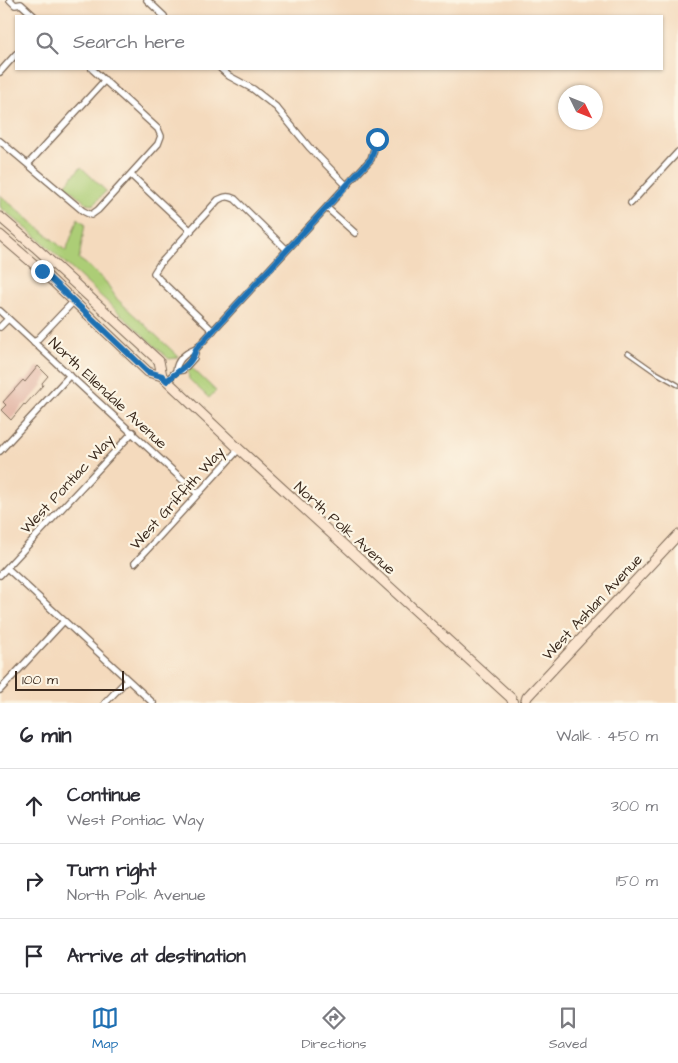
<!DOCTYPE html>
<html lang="en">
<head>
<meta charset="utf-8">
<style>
  body { margin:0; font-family:"Architects Daughter",sans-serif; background:#f7f7f7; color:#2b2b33 }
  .compass { position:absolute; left:558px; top:85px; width:45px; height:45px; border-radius:50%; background:#fff; box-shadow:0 1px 4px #0004; rotate:133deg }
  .scale { position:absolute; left:15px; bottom:12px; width:109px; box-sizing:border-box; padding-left:5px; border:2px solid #3b2a1e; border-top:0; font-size:14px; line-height:18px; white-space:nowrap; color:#3b2a1e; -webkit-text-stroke:4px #fcf5e5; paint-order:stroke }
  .stop { position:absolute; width:15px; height:15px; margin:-11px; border:4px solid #1f6fb2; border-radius:50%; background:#fff }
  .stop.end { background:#1f6fb2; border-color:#fff; box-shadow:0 1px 5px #0008 }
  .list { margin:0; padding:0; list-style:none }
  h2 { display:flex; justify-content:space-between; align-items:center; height:65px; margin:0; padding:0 20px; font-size:21px }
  h2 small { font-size:16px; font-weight:400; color:#7c7c81 }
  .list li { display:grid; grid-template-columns:32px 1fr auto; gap:15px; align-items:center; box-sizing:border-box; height:75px; padding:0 20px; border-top:1px solid #e1e1e2 }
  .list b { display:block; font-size:19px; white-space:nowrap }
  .list p { margin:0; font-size:16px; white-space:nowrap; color:#7c7c81 }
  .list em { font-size:16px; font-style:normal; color:#7c7c81 }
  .icon { flex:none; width:28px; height:28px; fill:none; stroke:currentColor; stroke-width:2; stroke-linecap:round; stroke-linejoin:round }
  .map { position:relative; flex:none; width:678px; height:703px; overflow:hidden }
  .search { position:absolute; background:#fff; box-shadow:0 1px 4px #0004; left:15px; right:15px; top:15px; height:55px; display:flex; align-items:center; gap:12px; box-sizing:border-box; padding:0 18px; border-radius:0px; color:#7c7c81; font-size:19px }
  .sheet { height:290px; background:#fff }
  nav { display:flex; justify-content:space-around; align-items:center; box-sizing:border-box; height:70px; border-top:1px solid #e1e1e2; background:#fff; font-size:14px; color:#7c7c81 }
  nav a { display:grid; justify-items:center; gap:2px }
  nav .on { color:#1f6fb2 }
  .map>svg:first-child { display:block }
  .green { fill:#accd76; stroke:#747c4a }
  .building { fill:#e0ae9e }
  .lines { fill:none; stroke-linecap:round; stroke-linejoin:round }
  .lane-casing { stroke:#7c6856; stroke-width:5.5 }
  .street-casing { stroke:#7c6856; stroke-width:8 }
  .secondary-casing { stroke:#7c6856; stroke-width:11 }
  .lane { stroke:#fff; stroke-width:3 }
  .street { stroke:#fff; stroke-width:5.5 }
  .secondary { stroke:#fbe5cf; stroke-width:9 }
  .route { stroke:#1f6fb2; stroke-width:6 }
  .labels { text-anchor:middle; stroke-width:4.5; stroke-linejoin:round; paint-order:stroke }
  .street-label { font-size:15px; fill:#3b2a1e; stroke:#fcf5e5 }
</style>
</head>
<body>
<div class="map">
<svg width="678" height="703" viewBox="0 0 678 703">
  <rect width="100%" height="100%" fill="#fcf5e5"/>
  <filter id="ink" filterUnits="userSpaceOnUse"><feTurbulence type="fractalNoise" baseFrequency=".02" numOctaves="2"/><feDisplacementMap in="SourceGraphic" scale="10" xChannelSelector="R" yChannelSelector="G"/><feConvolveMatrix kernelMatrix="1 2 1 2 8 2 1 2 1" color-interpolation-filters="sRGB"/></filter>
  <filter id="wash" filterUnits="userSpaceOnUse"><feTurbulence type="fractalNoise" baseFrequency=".0096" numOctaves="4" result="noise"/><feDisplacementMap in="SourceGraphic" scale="20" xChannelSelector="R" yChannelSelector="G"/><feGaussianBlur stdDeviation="1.12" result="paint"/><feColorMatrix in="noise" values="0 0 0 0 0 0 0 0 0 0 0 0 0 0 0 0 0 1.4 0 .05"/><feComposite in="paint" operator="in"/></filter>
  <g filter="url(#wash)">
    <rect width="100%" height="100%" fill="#f4dabd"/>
    <path class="green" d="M 81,167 L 106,191 L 93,205 L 87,204 L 65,185 Z
      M 0,195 L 66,251 L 78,218 L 85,224 L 79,259 L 86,264 L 106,282 L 117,299 L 178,356 L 176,358 L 169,359 L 38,238 L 0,207 Z
      M 191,367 L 216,391 L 209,398 L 189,379 L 188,370 Z"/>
    <g id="blocks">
      <path class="building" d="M 38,366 L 48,376 L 42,383 L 43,385 L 25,405 L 24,404 L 11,420 L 1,410 L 6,405 L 3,402 L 23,380 L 25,382 Z"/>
    </g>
  </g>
  <g filter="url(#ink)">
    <use href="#blocks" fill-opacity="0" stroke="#7c6856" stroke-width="1"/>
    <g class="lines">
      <defs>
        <path id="lane" d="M 628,353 L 655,372 L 678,385"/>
        <path id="street" d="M 10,0 L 15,5 L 21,4 L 34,16
          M 147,0 L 164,16
          M 221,69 L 229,76 L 253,89 L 276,107 L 309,147 L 347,186
          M 0,72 L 16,54
          M 0,141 L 83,211 L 91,215 L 98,210 L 158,144 L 161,136 L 158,129 L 92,69
          M 28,164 L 105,80
          M 131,175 L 191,231
          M 631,203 L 678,152
          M 327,208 L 355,233
          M 0,311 L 198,494
          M 0,327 L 8,319
          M 213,331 L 160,280 L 154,273 L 159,265 L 218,200 C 225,196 228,196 235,199 L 287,250
          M 34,343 L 74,301
          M 196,349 L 371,159 L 377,139
          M 167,381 L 176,371 L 183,370 L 194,358 L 196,349 C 185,353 177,359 176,371
          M 0,451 L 70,375
          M 135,563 L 239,449
          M 7,568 L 153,703
          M 0,575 L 133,432
          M 0,690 L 64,621
          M 105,703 L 127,680"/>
        <path id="secondary" d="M 0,217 L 35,247 L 159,361 L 162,376
          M 0,235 L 42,271 L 148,372 L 162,376 L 239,449 L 511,698 L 513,703
          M 525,703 L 527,697 L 678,535"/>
      </defs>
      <use href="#lane" class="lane-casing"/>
      <use href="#street" class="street-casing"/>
      <use href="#secondary" class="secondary-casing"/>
      <use href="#lane" class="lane"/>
      <use href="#street" class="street"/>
      <use href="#secondary" class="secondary"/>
    </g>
  </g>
  <g class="lines" filter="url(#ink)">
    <path class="route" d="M 42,271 L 148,372 L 162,376 L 167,381 C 179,369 191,367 196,349 L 371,159 L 377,139"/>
  </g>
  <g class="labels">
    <g class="street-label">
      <text transform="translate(108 393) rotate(43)" y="5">North Ellendale Avenue</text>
      <text transform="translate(67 484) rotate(-47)" y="5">West Pontiac Way</text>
      <text transform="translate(177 498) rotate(-48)" y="5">West Griffith Way</text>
      <text transform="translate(345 528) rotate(42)" y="5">North Polk Avenue</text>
      <text transform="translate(592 607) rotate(-47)" y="5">West Ashlan Avenue</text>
    </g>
  </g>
</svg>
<svg class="compass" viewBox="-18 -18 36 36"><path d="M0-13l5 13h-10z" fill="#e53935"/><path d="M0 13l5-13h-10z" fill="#7c7c81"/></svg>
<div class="scale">100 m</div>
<div class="stop" style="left:377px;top:139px"></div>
<div class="stop end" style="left:42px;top:271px"></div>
<div class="search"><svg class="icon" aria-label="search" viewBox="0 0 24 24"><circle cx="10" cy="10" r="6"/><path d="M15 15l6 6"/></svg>Search here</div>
</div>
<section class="sheet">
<h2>6 min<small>Walk · 450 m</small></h2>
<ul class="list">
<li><svg class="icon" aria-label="ahead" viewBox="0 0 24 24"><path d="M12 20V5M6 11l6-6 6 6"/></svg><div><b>Continue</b><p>West Pontiac Way</p></div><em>300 m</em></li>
<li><svg class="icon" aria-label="right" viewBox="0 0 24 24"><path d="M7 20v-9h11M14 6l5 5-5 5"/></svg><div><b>Turn right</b><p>North Polk Avenue</p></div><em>150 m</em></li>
<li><svg class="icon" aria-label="arrive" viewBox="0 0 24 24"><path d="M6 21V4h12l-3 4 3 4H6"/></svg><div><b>Arrive at destination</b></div></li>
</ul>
</section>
<nav>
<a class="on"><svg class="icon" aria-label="map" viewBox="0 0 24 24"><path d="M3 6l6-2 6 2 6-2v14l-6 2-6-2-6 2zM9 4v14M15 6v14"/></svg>Map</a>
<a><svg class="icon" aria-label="directions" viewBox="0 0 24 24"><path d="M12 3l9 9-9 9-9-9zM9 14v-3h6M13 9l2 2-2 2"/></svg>Directions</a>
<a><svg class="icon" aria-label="saved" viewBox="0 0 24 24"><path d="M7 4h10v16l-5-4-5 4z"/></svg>Saved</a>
</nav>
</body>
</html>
